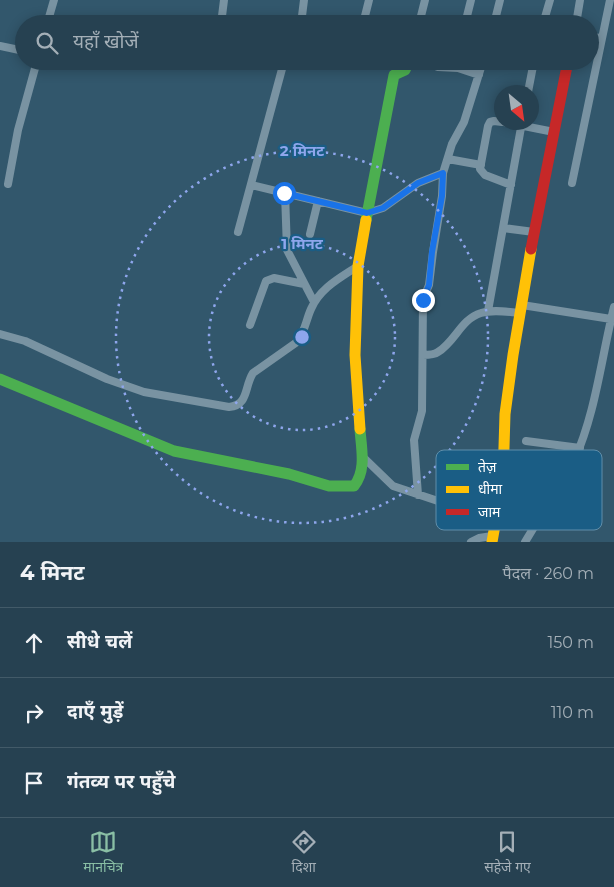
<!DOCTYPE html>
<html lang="hi">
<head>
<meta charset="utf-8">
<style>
  body { margin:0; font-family:Montserrat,"Noto Sans Devanagari",sans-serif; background:#324c5b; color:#f1f3f6 }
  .compass { position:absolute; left:494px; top:85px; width:45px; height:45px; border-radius:50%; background:#264151; box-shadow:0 2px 12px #0003; rotate:151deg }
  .stop { position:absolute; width:15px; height:15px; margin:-11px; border:4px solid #1a73e8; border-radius:50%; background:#fff }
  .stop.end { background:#1a73e8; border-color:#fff; box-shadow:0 1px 5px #0008 }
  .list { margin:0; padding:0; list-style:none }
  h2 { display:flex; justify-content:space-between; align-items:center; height:65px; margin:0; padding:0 20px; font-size:21px }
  h2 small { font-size:16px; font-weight:400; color:#a4afb7 }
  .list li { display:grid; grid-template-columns:32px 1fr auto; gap:15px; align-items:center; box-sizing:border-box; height:70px; padding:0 20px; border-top:1px solid #425a68 }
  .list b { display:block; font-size:19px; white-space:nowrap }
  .list em { font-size:16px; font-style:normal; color:#a4afb7 }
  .icon { flex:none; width:28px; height:28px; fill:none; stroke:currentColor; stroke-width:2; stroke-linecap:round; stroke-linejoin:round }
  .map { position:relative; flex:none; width:614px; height:542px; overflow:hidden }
  .search { position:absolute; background:#264151; box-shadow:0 2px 12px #0003; left:15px; right:15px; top:15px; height:55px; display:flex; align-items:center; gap:12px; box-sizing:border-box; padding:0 18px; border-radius:28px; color:#a4afb7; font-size:19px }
  .sheet { height:275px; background:#264151 }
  nav { display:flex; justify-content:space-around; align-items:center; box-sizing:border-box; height:70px; border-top:1px solid #425a68; background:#264151; font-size:14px; color:#a4afb7 }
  nav a { display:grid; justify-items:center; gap:2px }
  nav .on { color:#8abfa5 }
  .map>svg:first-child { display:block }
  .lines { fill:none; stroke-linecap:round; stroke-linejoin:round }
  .street { stroke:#7993a2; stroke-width:8 }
  .fast { stroke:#4caf50; stroke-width:11 }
  .slow { stroke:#ffc107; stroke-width:11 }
  .jam { stroke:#c62828; stroke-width:11 }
  .route { stroke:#1a73e8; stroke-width:6 }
  .ring { fill:none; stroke:#8ea6ec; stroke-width:2.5; stroke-dasharray:2.5 5 }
  .key { fill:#1a5d85; stroke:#5f8eaa; stroke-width:1 }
  .key-label { font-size:14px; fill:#fff }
  .centre { fill:#8ea6ec; stroke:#1a5d85; stroke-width:2.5 }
  .ring-label { font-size:15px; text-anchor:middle; font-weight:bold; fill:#8ea6ec; stroke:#1a5d85; stroke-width:4.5; stroke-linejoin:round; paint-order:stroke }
</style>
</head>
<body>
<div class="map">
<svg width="614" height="542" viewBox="0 0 614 542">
  <rect width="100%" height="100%" fill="#32576c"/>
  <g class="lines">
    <path class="street" d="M 47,24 L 54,0
      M 221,24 L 224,0
      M 301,24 L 304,0
      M 363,24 L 369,0
      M 419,24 L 425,0
      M 465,24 L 471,0
      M 494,24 L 500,0
      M 543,24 L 550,0
      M 576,24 L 580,0
      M 590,37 L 602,38
      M 0,46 L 24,51
      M 422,61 L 438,67 L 458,68 L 479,75
      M 353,62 L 353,61
      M 528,92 L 534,61
      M 502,122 L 494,121 L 490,122 L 488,126 L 480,169 L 485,175 L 511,185
      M 504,122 L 554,132
      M 448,159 L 481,165
      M 572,183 L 610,0
      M 8,184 L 18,130 L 37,61
      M 251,185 L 367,213 L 383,208 L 418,183 L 443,173
      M 285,193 L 287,250 L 314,302
      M 503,228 L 534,232
      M 238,232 L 282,69
      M 310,234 L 318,201
      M 522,305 L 611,319
      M 488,311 L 522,122
      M 250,325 L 266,281 L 274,278 L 304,284
      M 0,334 L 25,341 L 107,379 L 144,392 L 229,407 C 249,405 244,387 253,373 L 297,342 C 305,332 306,320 311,309 C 320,288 340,278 358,266
      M 423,355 C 428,355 434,355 438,352 C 455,342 461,319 481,313 C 493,309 508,312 521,313
      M 526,441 L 580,448
      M 362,456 L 393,486 L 495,520
      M 503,480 L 560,484
      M 418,495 L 414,440 L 422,411 L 423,299 L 429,285 L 433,252 L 442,196 L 443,173 L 452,144 L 464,122 L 483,61
      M 471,542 L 479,538 L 492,536
      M 525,542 L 574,461 C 596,412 601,359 614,307"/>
    <path class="fast" d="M 366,220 L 394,75 L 405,70 L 409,61
      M 0,379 L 174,451 L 289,474 L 329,486 L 354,486 C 367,470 361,447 360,429"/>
    <path class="slow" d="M 360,429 L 355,355 L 358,266 L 366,220
      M 492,542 L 503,480 L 505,414 L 513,355 L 531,249"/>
    <path class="jam" d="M 531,249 L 568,61"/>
  </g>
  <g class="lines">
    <path class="route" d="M 284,193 L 367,213 L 383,208 L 418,183 L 443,173 L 442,196 L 432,252 L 429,285 L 423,300"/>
  </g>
  <g class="ring">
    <circle cx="302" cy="337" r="93"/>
    <circle cx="302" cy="337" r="186"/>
  </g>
  <rect x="436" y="450" width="166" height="80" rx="8" class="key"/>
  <rect x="446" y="464" width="23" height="6" fill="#4caf50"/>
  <rect x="446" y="486" width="23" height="7" fill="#ffc107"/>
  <rect x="446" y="509" width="23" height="6" fill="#c62828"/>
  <g class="key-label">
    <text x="478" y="472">तेज़</text>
    <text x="478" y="494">धीमा</text>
    <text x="478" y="517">जाम</text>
  </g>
  <circle cx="302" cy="337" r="8" class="centre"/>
  <g class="ring-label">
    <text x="302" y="156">2 मिनट</text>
    <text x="302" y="249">1 मिनट</text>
  </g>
</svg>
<svg class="compass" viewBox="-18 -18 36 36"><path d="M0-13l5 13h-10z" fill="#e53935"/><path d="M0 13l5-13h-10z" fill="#a4afb7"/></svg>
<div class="stop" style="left:284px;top:193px"></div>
<div class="stop end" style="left:423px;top:300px"></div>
<div class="search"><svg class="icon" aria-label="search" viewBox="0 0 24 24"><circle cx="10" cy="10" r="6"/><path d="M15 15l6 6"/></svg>यहाँ खोजें</div>
</div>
<section class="sheet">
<h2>4 मिनट<small>पैदल · 260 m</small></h2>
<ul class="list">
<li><svg class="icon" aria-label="ahead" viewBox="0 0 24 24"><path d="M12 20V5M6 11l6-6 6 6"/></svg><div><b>सीधे चलें</b></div><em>150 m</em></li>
<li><svg class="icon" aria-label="right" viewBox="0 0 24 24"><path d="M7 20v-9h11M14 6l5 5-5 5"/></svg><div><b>दाएँ मुड़ें</b></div><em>110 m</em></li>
<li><svg class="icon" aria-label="arrive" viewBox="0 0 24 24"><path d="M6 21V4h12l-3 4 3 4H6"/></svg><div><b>गंतव्य पर पहुँचे</b></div></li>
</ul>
</section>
<nav>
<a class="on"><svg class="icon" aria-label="map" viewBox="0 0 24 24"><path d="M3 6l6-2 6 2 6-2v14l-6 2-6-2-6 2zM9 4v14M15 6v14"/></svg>मानचित्र</a>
<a><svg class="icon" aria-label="directions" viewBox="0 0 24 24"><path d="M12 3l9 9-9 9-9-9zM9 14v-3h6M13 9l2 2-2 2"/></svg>दिशा</a>
<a><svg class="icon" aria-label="saved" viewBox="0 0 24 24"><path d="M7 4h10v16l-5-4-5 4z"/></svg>सहेजे गए</a>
</nav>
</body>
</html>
